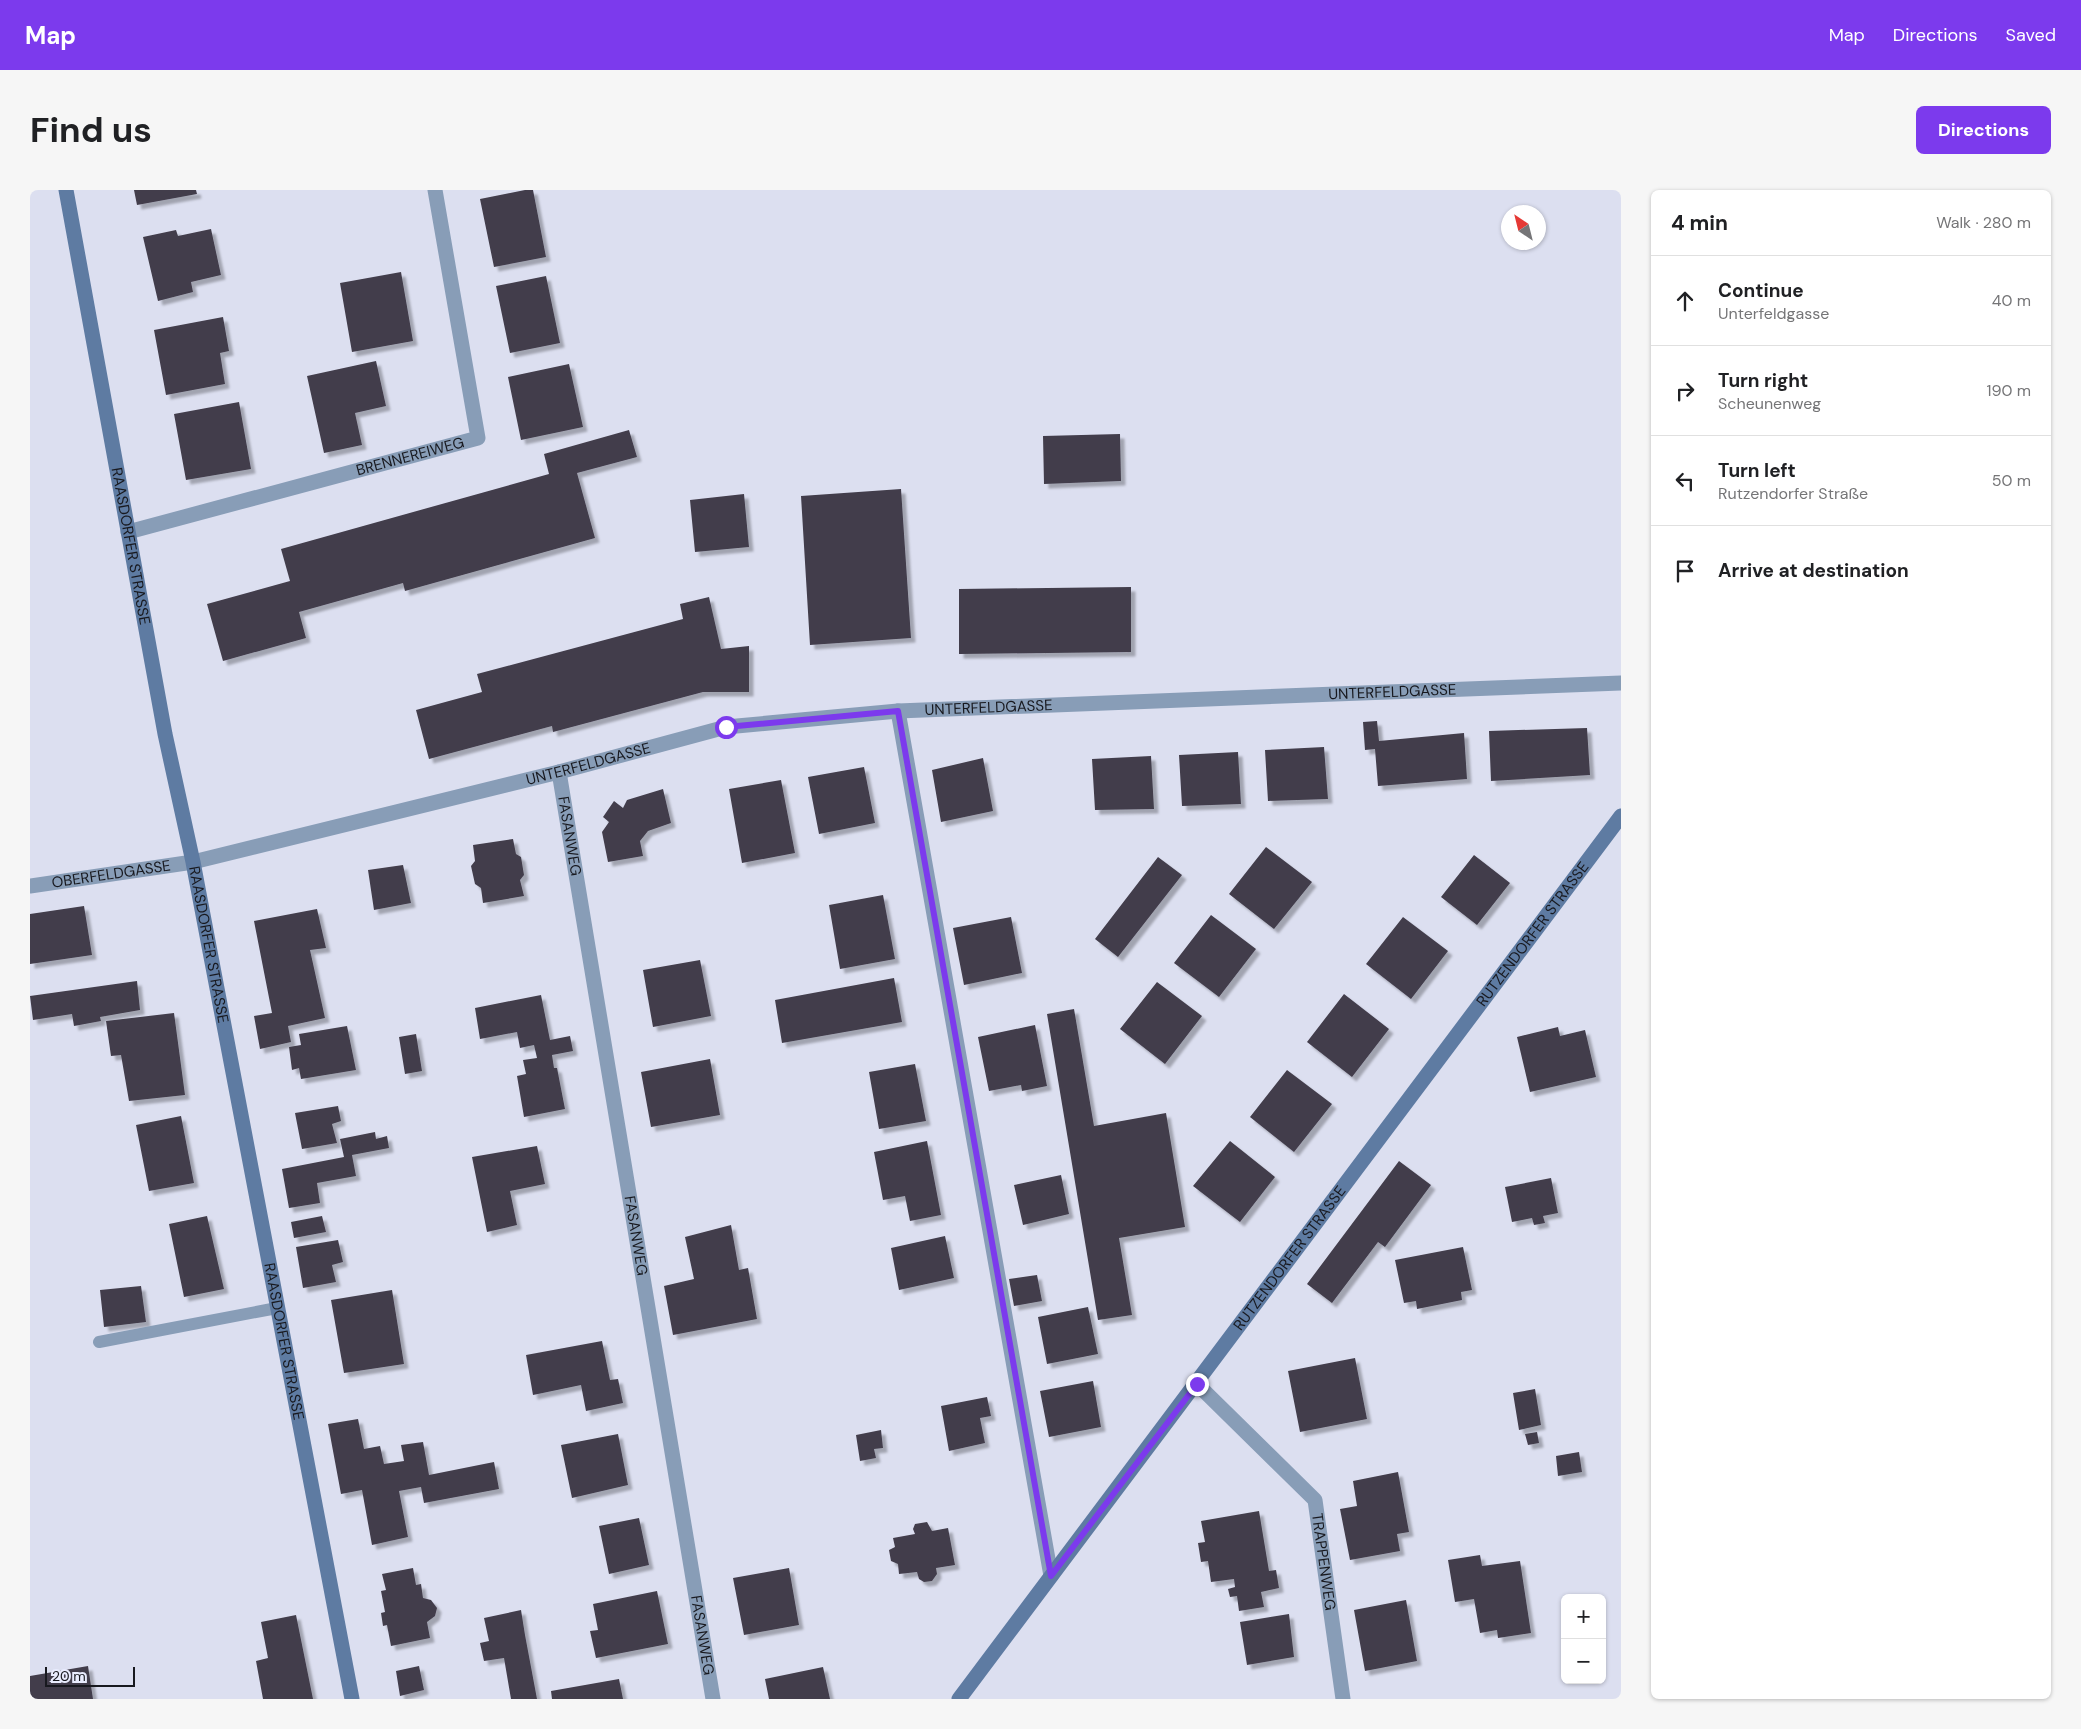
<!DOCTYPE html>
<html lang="en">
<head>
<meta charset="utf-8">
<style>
  body { margin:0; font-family:"DM Sans",sans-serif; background:#f6f6f6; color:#202124 }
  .controls { position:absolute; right:15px; bottom:15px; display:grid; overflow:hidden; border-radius:8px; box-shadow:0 1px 4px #0004 }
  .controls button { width:45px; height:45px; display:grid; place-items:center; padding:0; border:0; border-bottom:1px solid #e0e0e0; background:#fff; color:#202124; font:25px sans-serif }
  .compass { position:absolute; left:1471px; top:15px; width:45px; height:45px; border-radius:50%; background:#fff; box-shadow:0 1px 4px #0004; rotate:325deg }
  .scale { position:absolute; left:15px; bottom:12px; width:90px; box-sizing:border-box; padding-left:5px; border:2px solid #18191f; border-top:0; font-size:14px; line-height:18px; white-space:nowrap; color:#18191f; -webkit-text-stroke:4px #e9ecfe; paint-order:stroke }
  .stop { position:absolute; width:15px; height:15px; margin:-11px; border:4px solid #7c3aed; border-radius:50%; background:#fff }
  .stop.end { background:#7c3aed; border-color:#fff; box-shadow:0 1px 5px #0008 }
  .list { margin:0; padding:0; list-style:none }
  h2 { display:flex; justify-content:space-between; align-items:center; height:65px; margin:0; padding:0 20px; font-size:21px }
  h2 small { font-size:16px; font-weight:400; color:#757577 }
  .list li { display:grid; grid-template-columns:32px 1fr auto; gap:15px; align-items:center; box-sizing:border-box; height:90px; padding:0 20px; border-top:1px solid #e0e0e0 }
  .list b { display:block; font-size:19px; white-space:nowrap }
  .list p { margin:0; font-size:16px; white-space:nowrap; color:#757577 }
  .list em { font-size:16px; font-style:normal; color:#757577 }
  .icon { flex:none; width:28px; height:28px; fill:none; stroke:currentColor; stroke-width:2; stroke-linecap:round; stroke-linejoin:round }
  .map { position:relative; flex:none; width:1591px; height:1509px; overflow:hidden; border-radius:8px }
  header { display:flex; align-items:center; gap:30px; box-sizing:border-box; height:70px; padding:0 25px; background:#7c3aed; color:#fff }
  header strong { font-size:24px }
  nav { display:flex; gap:28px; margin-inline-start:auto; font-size:18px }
  .intro { display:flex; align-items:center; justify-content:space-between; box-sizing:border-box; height:120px; padding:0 30px }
  h1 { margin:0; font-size:35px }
  .button { padding:12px 22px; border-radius:8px; background:#7c3aed; color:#fff; font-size:18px; font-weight:700 }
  main { display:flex; gap:30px; padding:0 30px }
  aside { flex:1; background:#fff; border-radius:8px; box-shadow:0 1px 4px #0004 }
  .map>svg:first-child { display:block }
  .building { fill:#423d4b; filter:url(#shadow) }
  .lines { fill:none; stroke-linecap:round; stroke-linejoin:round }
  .lane { stroke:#889db7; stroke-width:12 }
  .street { stroke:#889db7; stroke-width:15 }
  .secondary { stroke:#5e7ba2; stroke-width:15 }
  .route { stroke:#7c3aed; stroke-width:6 }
  .labels { text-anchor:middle; stroke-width:5; stroke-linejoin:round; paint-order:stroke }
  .street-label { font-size:15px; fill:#18191f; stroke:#e9ecfe }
</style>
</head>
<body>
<header>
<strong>Map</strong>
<nav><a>Map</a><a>Directions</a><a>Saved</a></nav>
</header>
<div class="intro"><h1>Find us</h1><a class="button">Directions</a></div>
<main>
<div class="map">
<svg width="1591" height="1509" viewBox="0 0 1591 1509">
  <defs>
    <filter id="shadow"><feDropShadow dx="4.5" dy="4.5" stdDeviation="1" flood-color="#0004"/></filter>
  </defs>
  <rect width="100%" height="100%" fill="#dcdff0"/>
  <path class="building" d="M 104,0 L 166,0 L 167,4 L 107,15 Z
    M 495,0 L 503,0 L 516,67 L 464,77 L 450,9 Z
    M 181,39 L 191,85 L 161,92 L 163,102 L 128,111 L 113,47 L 146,40 L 148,46 Z
    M 371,82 L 383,151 L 322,162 L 310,93 Z
    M 516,86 L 530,153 L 480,163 L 466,96 Z
    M 193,127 L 199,161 L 190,163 L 195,194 L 136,205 L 124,140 Z
    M 346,171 L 356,216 L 325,223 L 332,255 L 294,263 L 277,186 Z
    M 539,174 L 553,237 L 491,250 L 478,187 Z
    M 209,212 L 221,279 L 156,290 L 144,224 Z
    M 599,240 L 607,267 L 547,283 L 565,348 L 375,401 L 373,393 L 269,422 L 276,448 L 193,471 L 177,414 L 260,391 L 251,359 L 519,284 L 514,264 Z
    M 1090,244 L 1091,291 L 1014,294 L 1013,246 Z
    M 871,299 L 881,448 L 780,455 L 771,306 Z
    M 714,304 L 719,357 L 665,362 L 660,310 Z
    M 1101,397 L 1101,462 L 929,464 L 929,399 Z
    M 679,407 L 691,459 L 719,456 L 719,502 L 673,502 L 523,542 L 522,536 L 399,569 L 386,520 L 452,502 L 447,484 L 653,429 L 650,414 Z
    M 1347,531 L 1349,551 L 1434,543 L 1437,589 L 1348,596 L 1345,559 L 1335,560 L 1333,532 Z
    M 1557,538 L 1560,585 L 1461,591 L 1459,541 Z
    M 1294,557 L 1298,609 L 1238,611 L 1235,560 Z
    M 1208,562 L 1211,614 L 1152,616 L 1149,565 Z
    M 1121,566 L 1124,619 L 1065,620 L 1062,569 Z
    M 953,568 L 963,621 L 911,632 L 902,580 Z
    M 834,577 L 845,633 L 789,644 L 778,587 Z
    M 751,590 L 765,663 L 712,673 L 699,599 Z
    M 633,599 L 641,633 L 618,641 L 610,651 L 613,666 L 578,672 L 572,642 L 579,632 L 573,627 L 584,611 L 593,618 L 597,610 Z
    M 483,649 L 486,664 L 491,667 L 494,685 L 490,690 L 494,706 L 453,713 L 451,698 L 445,694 L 441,676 L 445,671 L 443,655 Z
    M 1236,657 L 1282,692 L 1244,739 L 1199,704 Z
    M 1444,665 L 1480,693 L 1447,735 L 1411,707 Z
    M 1128,667 L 1152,685 L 1088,767 L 1065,749 Z
    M 373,675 L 381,713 L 344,720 L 338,680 Z
    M 853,705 L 865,769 L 810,779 L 799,715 Z
    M 54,716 L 62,765 L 0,774 L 0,724 Z
    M 287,719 L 296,758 L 280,760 L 295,828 L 258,836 L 261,852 L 230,859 L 224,826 L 242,823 L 224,731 Z
    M 1181,725 L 1226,759 L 1189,807 L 1144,773 Z
    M 981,727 L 992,783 L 934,795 L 923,738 Z
    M 1373,727 L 1418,761 L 1381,809 L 1336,774 Z
    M 670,770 L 681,826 L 623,837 L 613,780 Z
    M 864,788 L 872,832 L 752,853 L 745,810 Z
    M 107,791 L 110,820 L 70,827 L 71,831 L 44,836 L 42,824 L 3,830 L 0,806 Z
    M 1127,792 L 1172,826 L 1135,874 L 1090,839 Z
    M 1314,804 L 1359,839 L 1322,887 L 1277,852 Z
    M 511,805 L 520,850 L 540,846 L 543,861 L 522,865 L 524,878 L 527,878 L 535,919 L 494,927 L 487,886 L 496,884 L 493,870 L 507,868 L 504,855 L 490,858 L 487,842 L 450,849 L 445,818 Z
    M 1044,819 L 1064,936 L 1136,923 L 1155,1037 L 1089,1048 L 1102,1125 L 1068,1130 L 1017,824 Z
    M 144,823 L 155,905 L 99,911 L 91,865 L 81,866 L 76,831 Z
    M 1005,835 L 1017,896 L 992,901 L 991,895 L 959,901 L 948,847 Z
    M 317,836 L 326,880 L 271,889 L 269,878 L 262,880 L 259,857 L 271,855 L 269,844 Z
    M 1528,837 L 1530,846 L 1555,840 L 1566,887 L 1500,902 L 1487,847 Z
    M 386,844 L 392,881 L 375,884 L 369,847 Z
    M 680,869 L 690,925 L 621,937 L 611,882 Z
    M 885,874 L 896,931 L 849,939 L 839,882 Z
    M 1257,880 L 1302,914 L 1264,962 L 1220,927 Z
    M 308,916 L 311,931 L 302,934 L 307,953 L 272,959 L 265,923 Z
    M 151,926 L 164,993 L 119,1001 L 106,935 Z
    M 345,942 L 346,949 L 357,946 L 359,958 L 322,965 L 326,986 L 287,993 L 290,1013 L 259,1018 L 252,979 L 314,967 L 310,949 Z
    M 897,951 L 911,1025 L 880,1031 L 875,1006 L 853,1010 L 844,962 Z
    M 1200,951 L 1245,987 L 1210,1032 L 1163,996 Z
    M 507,956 L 515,994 L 480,1001 L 487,1035 L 457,1042 L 442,967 Z
    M 1369,971 L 1401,995 L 1355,1057 L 1348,1052 L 1302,1113 L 1277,1094 Z
    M 1031,985 L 1039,1024 L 993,1035 L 984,995 Z
    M 1521,988 L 1528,1023 L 1513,1026 L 1515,1033 L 1504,1035 L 1502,1028 L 1482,1032 L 1475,997 Z
    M 177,1026 L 194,1099 L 154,1107 L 139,1034 Z
    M 292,1026 L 296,1042 L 264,1048 L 261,1032 Z
    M 701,1035 L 709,1080 L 718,1078 L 727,1129 L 643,1145 L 634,1096 L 664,1089 L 655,1047 Z
    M 915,1046 L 924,1088 L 869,1100 L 861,1058 Z
    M 308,1050 L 313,1072 L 302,1075 L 306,1092 L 273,1098 L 266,1057 Z
    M 1433,1057 L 1442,1100 L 1431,1102 L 1432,1110 L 1387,1119 L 1386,1111 L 1374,1113 L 1365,1070 Z
    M 1007,1085 L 1012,1111 L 984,1116 L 979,1089 Z
    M 111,1096 L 116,1132 L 74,1137 L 70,1100 Z
    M 362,1100 L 374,1174 L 314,1183 L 301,1110 Z
    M 1058,1117 L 1068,1164 L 1017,1174 L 1008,1127 Z
    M 572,1151 L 580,1190 L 588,1189 L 593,1213 L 556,1221 L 551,1195 L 503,1205 L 496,1165 Z
    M 1325,1168 L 1337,1229 L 1270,1242 L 1258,1181 Z
    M 1063,1191 L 1071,1237 L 1019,1247 L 1010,1201 Z
    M 1505,1199 L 1511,1235 L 1489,1240 L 1483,1203 Z
    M 957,1207 L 961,1226 L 950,1228 L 955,1253 L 919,1261 L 911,1216 Z
    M 328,1229 L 334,1259 L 350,1256 L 354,1274 L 374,1271 L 371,1255 L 393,1252 L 399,1285 L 464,1272 L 469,1299 L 394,1313 L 391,1297 L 369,1301 L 378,1347 L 342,1355 L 332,1300 L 311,1304 L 298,1234 Z
    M 851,1240 L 853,1258 L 844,1259 L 846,1268 L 830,1271 L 826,1245 Z
    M 1507,1242 L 1509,1253 L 1498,1255 L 1495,1244 Z
    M 588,1244 L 598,1295 L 542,1308 L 531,1255 Z
    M 1549,1262 L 1552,1282 L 1528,1286 L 1526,1266 Z
    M 1368,1282 L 1379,1342 L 1367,1344 L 1370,1361 L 1320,1370 L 1310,1319 L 1327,1316 L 1323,1291 Z
    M 1229,1321 L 1239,1381 L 1246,1380 L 1249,1398 L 1231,1402 L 1234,1417 L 1209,1421 L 1207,1406 L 1200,1407 L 1198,1399 L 1205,1397 L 1204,1389 L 1181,1392 L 1178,1371 L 1171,1372 L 1168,1353 L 1175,1352 L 1171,1331 Z
    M 609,1328 L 619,1375 L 579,1384 L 569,1336 Z
    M 897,1332 L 902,1341 L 918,1338 L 925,1375 L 906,1378 L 907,1384 L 902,1391 L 894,1392 L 889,1389 L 887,1382 L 869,1384 L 868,1374 L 861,1371 L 859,1360 L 865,1357 L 863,1348 L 885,1344 L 883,1339 L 885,1334 Z
    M 1450,1365 L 1452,1376 L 1490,1371 L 1501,1443 L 1468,1448 L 1467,1440 L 1450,1443 L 1444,1409 L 1425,1412 L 1418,1370 Z
    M 383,1378 L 386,1395 L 391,1394 L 393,1408 L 401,1410 L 407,1418 L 405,1426 L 397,1432 L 400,1448 L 361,1456 L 357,1435 L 353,1436 L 351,1423 L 355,1422 L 351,1401 L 356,1400 L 352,1384 Z
    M 759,1378 L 769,1435 L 714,1445 L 703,1388 Z
    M 627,1401 L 638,1454 L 566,1468 L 560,1441 L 568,1440 L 563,1414 Z
    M 1376,1410 L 1387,1471 L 1335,1481 L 1324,1420 Z
    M 491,1420 L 495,1445 L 507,1509 L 481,1509 L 474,1468 L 454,1471 L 450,1453 L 459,1451 L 454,1428 Z
    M 1259,1424 L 1264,1467 L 1217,1475 L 1210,1432 Z
    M 266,1425 L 283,1509 L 233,1509 L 226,1471 L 238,1468 L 231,1432 Z
    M 58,1476 L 63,1509 L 0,1509 L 0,1486 Z
    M 389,1476 L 394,1500 L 370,1506 L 366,1481 Z
    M 793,1477 L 800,1509 L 739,1509 L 735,1489 Z
    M 589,1489 L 593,1509 L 522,1509 L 521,1501 Z"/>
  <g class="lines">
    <path class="lane" d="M 69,1152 L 247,1118"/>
    <g class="street">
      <path id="s1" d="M 98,342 L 448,248 L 405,0"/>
      <path d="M 868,521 L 1021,1386"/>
      <path id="s2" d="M 529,582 L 683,1509"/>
      <path id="s3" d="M 0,696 L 163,672 L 529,582 L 696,537 L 868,521 L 1591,493"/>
      <path id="s4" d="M 1167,1194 L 1285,1310 L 1313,1509"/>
    </g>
    <g class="secondary">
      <path id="s5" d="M 36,0 L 135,544 L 163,672 L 322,1509"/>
      <path id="s6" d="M 929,1509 L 1591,626"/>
    </g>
  </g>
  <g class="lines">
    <path class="route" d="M 696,537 L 868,521 L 1021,1386 L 1167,1194"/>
  </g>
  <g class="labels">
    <g class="street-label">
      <text dy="5" stroke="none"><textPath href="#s1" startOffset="292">BRENNEREIWEG</textPath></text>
      <text dy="5" stroke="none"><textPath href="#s5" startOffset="362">RAASDORFER STRASSE</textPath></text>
      <text dy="5" stroke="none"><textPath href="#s3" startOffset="1382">UNTERFELDGASSE</textPath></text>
      <text dy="5" stroke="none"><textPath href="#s3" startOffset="978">UNTERFELDGASSE</textPath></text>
      <text dy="5" stroke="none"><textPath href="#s3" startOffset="572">UNTERFELDGASSE</textPath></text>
      <text dy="5" stroke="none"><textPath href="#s2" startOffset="65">FASANWEG</textPath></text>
      <text dy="5" stroke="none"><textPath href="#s3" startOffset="82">OBERFELDGASSE</textPath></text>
      <text dy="5" stroke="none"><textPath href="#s6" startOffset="956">RUTZENDORFER STRASSE</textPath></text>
      <text dy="5" stroke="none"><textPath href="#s5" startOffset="768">RAASDORFER STRASSE</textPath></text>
      <text dy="5" stroke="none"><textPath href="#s2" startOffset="470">FASANWEG</textPath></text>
      <text dy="5" stroke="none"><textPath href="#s6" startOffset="551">RUTZENDORFER STRASSE</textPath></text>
      <text dy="5" stroke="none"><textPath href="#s5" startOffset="1172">RAASDORFER STRASSE</textPath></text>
      <text dy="5" stroke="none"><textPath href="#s4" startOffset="228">TRAPPENWEG</textPath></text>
      <text dy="5" stroke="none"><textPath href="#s2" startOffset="875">FASANWEG</textPath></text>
    </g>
  </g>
</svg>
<div class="controls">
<button>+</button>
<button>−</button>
</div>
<svg class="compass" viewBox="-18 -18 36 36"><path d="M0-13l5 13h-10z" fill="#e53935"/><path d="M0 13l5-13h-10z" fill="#757577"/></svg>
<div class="scale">20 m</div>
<div class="stop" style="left:696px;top:537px"></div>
<div class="stop end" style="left:1167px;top:1194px"></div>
</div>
<aside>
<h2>4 min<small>Walk · 280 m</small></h2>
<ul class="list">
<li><svg class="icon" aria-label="ahead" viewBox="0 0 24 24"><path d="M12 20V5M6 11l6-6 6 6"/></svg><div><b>Continue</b><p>Unterfeldgasse</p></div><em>40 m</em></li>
<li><svg class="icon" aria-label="right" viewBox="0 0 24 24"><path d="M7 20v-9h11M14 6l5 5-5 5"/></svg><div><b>Turn right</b><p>Scheunenweg</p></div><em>190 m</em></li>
<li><svg class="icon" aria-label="left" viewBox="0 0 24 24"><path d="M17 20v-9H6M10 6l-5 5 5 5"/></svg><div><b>Turn left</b><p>Rutzendorfer Straße</p></div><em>50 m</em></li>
<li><svg class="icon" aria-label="arrive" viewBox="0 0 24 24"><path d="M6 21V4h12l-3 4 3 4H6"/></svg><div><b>Arrive at destination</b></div></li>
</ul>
</aside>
</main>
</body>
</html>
